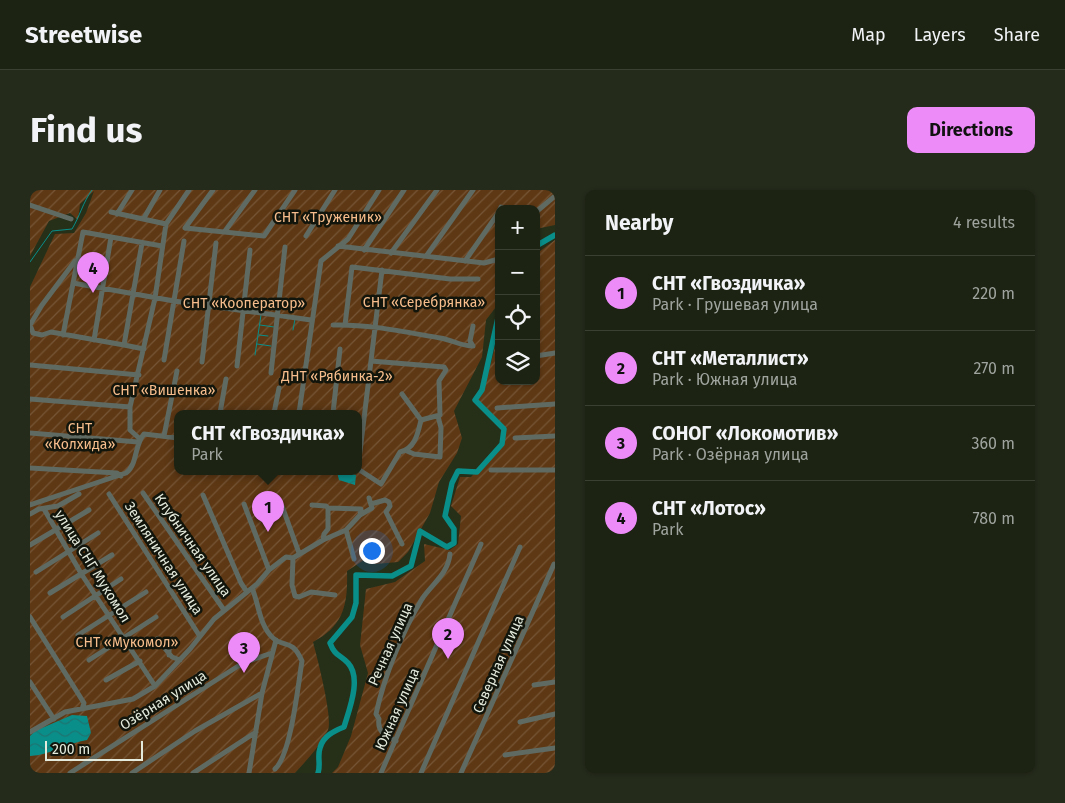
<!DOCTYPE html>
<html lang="en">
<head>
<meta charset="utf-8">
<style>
  body { margin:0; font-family:"Fira Sans",sans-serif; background:#252b1b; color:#f1f3f6 }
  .controls { position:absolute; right:15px; top:15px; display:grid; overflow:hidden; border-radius:10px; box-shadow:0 1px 4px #0004 }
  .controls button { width:45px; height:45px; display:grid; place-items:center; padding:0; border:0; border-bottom:1px solid #3a4032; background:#1c2312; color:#f1f3f6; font:25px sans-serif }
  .scale { position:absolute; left:15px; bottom:12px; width:98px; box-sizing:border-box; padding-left:5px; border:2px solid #e4eadc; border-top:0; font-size:14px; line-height:18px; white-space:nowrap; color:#e4eadc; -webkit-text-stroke:4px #11150b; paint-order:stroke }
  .you { position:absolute; left:341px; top:360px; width:18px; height:18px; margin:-12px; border:4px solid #fff; border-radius:50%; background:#1a73e8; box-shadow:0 0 0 8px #1a73e833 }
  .badge { display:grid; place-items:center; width:32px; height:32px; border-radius:50%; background:#ed8cf9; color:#111; font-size:16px; font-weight:700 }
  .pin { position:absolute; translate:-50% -41px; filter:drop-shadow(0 1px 2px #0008) }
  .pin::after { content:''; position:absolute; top:26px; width:18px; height:15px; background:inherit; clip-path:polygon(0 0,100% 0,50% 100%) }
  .popup { position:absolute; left:144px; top:220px; width:188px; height:65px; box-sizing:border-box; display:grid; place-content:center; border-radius:10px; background:#1c2312; filter:drop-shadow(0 1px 4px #0005); font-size:16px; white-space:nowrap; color:#a0a49f }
  .popup b { font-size:19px; color:#f1f3f6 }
  .popup::after { content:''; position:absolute; left:50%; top:100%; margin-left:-10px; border:10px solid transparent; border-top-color:#1c2312 }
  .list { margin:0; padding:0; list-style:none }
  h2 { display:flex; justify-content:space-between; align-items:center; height:65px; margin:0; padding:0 20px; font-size:21px }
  h2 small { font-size:16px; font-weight:400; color:#a0a49f }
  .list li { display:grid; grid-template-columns:32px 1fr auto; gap:15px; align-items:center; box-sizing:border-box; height:75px; padding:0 20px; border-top:1px solid #3a4032 }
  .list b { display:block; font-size:19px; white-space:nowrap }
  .list p { margin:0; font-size:16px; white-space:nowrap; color:#a0a49f }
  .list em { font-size:16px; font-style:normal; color:#a0a49f }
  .icon { flex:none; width:28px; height:28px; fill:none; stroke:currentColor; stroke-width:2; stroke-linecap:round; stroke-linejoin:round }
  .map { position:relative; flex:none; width:525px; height:583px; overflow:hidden; border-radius:10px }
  header { display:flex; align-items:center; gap:30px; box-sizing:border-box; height:70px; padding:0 25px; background:#1c2312; border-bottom:1px solid #3a4032 }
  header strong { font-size:24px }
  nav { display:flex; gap:28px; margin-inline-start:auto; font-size:18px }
  .intro { display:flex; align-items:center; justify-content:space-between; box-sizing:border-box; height:120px; padding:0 30px }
  h1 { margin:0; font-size:35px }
  .button { padding:12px 22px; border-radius:10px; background:#ed8cf9; color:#111; font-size:18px; font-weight:700 }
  main { display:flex; gap:30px; padding:0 30px }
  aside { flex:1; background:#1c2312; border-radius:10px; box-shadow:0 1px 4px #0004 }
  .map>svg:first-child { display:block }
  .garden { fill:url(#garden-furrows); fill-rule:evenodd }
  .water { fill:url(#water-waves) }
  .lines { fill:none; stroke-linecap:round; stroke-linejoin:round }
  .stream { stroke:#098e8a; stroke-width:1 }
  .river { stroke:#098e8a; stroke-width:5.5 }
  .minor { stroke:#5f6a63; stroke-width:5 }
  .labels { text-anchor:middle; stroke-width:5; stroke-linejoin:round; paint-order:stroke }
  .park-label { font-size:14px; fill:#f7bd8c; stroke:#11150b }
  .street-label { font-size:14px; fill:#e4eadc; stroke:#11150b }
</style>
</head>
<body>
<header>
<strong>Streetwise</strong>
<nav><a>Map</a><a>Layers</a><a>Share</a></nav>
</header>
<div class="intro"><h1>Find us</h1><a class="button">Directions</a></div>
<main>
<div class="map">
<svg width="525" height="583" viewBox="0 0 525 583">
  <defs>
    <pattern id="garden-furrows" width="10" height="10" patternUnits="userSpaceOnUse" patternTransform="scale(1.25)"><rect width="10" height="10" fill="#5e3814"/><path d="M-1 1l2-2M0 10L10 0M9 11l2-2" fill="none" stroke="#755536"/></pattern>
    <pattern id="water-waves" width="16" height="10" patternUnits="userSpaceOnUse" patternTransform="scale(1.25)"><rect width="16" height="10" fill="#098e8a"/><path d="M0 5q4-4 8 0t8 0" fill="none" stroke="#1e7571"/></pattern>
  </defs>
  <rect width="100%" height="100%" fill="#262f18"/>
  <path class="garden" d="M 0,0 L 525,0 L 525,35 L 506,39 L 506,19 L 469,19 L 469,113 L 456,130 L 452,167 L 424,221 L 432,248 L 427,263 L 409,292 L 400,323 L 378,362 L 368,372 L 346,374 L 334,370 L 317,381 C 318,414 314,436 283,452 C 287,467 303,528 298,540 C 290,556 277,570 265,583 L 0,583 L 0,97 L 25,44 L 44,43 L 56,23 L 64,1 L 50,14 L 48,30 L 40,23 L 19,31 L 0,66 ZM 148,223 L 328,223 L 328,281 L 148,281 Z
    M 525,50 L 525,583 L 302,583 L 308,577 L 321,546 L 338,483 L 330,455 L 336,399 L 365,392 L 395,371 L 394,354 L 420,360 L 428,354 L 431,326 L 421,316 L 430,287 L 441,287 L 472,254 L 474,238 L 445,210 C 459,188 466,157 469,132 L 469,191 L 506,191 L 506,64 Z"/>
  <path class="water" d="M 312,281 L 326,285 L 325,295 L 309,290 L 307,282 Z
    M 42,525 L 57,526 L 61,543 L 57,550 C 37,553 21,565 0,566 L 0,546 L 5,541 Z"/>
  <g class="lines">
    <path class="stream" d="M 0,72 L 22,41 L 42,39 C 50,26 53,12 62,0
      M 230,135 L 244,137
      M 263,140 L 265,129
      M 229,145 L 238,146
      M 227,154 L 241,156
      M 225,165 L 231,125"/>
    <path class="river" d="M 506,56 L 525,45
      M 288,583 C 291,574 287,567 290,558 C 293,546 304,541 314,537 C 319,520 332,488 318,473 C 309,464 305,466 300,453 L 322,427 L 326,413 L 326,385 L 362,386 L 381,376 L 390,341 L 417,357 L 424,353 L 424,339 L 415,326 L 422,293 L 428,281 L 447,282 L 472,254 L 474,239 L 445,210 L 452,200 L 469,123"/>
    <path class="minor" d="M 0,15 L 41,29
      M 470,19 L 471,17
      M 81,22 L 136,34
      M 506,22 L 525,6
      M 87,24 L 102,0
      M 114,28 L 130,0
      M 155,38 L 234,46 L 265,0
      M 155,38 L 183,0
      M 195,41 L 225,0
      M 276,46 L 305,0
      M 112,53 L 94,155 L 114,159
      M 308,56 L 454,73 L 469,69
      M 334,60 L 374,0
      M 361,63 L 407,0
      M 397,65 L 443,0
      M 45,71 L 12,115 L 0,135 L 3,143 L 12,145 L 21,142 L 94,155
      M 435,71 L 469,22
      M 43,93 L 144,111 L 281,130
      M 303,135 C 339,134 375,142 410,148 C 423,150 430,156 443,156 L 440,151 L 443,136
      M 315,135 L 322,77 L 420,89 L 448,89
      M 33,145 L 53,42 L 132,56
      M 64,150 L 81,47
      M 506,166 L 525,163
      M 134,170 L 154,51
      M 341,171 L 414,177 L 416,180 L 409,191 L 410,225 L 391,230 L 372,204
      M 172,172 L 186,53
      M 0,175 L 109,185
      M 207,176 L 220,60
      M 241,183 L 255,57
      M 0,209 L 100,217
      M 467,218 L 525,214
      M 190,223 L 196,189
      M 244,223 L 249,198
      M 269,223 L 291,71 L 318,49 L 349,0
      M 303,223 L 310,159
      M 0,243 L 108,252
      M 134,246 L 147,181
      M 485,248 L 525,246
      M 110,249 L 100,240 L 100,217 L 125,108 L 136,34 L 159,0
      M 377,261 L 384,264 L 410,267 L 411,238 L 408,226
      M 0,278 L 87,283 L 91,286
      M 328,278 L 352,80
      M 328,279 L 351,294 L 370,262 C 385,259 388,243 391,230
      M 461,280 L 525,280
      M 113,303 L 194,420
      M 79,304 L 169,445
      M 173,305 L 211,393 L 217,402
      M 214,314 L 239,380
      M 341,314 L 355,310 L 359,312 L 360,316 L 356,322 L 372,354
      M 0,315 L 96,283 C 108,274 104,255 114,244 L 148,248
      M 282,315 L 296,316 L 298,318
      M 252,316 L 269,363
      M 14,319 L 52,385 L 125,496
      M 0,324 L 9,319 L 28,316 L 49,304
      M 316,340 L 324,369
      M 293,350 L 294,344 L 298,339 L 298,318 L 331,319 L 330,325
      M 0,355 L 59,320
      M 263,368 L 262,395 L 265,406 L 269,407 L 281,402 L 305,405
      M 6,382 L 68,343
      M 222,398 C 229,414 229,435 243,448 C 254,458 262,448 272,471 C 268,495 261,565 245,579
      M 20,403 L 82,365
      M 0,427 L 54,513 L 52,519
      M 33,427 L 91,389
      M 48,445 L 116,402
      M 127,449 L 142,467 L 150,470
      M 139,452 L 139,465
      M 59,470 L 126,427
      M 76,490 L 110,471
      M 0,492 L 24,529
      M 504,495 L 525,492
      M 490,532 L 525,524
      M 0,542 L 35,522 L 103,509 L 125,496 L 160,459 L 184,429 L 227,394 L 239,380 L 256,367 L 263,368 L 293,350 L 316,340 L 330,325 L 342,318 L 339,308
      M 366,551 C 355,545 347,542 349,529 L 346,524 C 354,487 372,442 392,409 C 402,394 418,384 420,364
      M 475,565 L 525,558
      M 40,583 L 213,473 L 242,463
      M 102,583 L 165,541 L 232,503
      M 163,583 L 226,542
      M 219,583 L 232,503 L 246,450
      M 351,583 L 451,354
      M 391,583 L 490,357
      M 431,583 L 524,374"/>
  </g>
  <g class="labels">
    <g class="park-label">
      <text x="298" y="32">СНТ «Труженик»</text>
      <text x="394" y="117">СНТ «Серебрянка»</text>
      <text x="214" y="118">СНТ «Кооператор»</text>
      <text x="307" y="191">ДНТ «Рябинка-2»</text>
      <text x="134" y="205">СНТ «Вишенка»</text>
      <text x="50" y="243">СНТ<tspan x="50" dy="16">«Колхида»</tspan></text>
      <text x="97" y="457">СНТ «Мукомол»</text>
    </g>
    <g class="street-label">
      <text transform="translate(163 355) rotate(55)" y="5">Клубничная улица</text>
      <text transform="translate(134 368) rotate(57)" y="5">Земляничная улица</text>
      <text transform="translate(63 376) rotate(58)" y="5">улица СНГ Мукомол</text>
      <text transform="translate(360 454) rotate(-66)" y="5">Речная улица</text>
      <text transform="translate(468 474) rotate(-66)" y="5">Северная улица</text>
      <text transform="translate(133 510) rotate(-32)" y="5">Озёрная улица</text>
      <text transform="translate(367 519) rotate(-66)" y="5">Южная улица</text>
    </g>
  </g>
</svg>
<div class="controls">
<button>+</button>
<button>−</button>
<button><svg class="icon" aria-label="locate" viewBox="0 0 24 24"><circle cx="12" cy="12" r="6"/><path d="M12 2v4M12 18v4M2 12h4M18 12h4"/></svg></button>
<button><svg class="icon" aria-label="layers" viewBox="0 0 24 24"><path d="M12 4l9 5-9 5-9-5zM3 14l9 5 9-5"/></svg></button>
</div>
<div class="scale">200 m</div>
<div class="you"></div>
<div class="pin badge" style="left:238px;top:342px">1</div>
<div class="popup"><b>СНТ «Гвоздичка»</b>Park</div>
<div class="pin badge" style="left:418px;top:469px">2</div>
<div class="pin badge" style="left:214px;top:483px">3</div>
<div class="pin badge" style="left:63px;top:103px">4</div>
</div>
<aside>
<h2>Nearby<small>4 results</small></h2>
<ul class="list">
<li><span class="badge">1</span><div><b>СНТ «Гвоздичка»</b><p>Park · Грушевая улица</p></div><em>220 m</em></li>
<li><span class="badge">2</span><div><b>СНТ «Металлист»</b><p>Park · Южная улица</p></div><em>270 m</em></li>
<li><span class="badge">3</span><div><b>СОНОГ «Локомотив»</b><p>Park · Озёрная улица</p></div><em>360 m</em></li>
<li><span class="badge">4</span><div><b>СНТ «Лотос»</b><p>Park</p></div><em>780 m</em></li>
</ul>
</aside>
</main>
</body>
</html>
